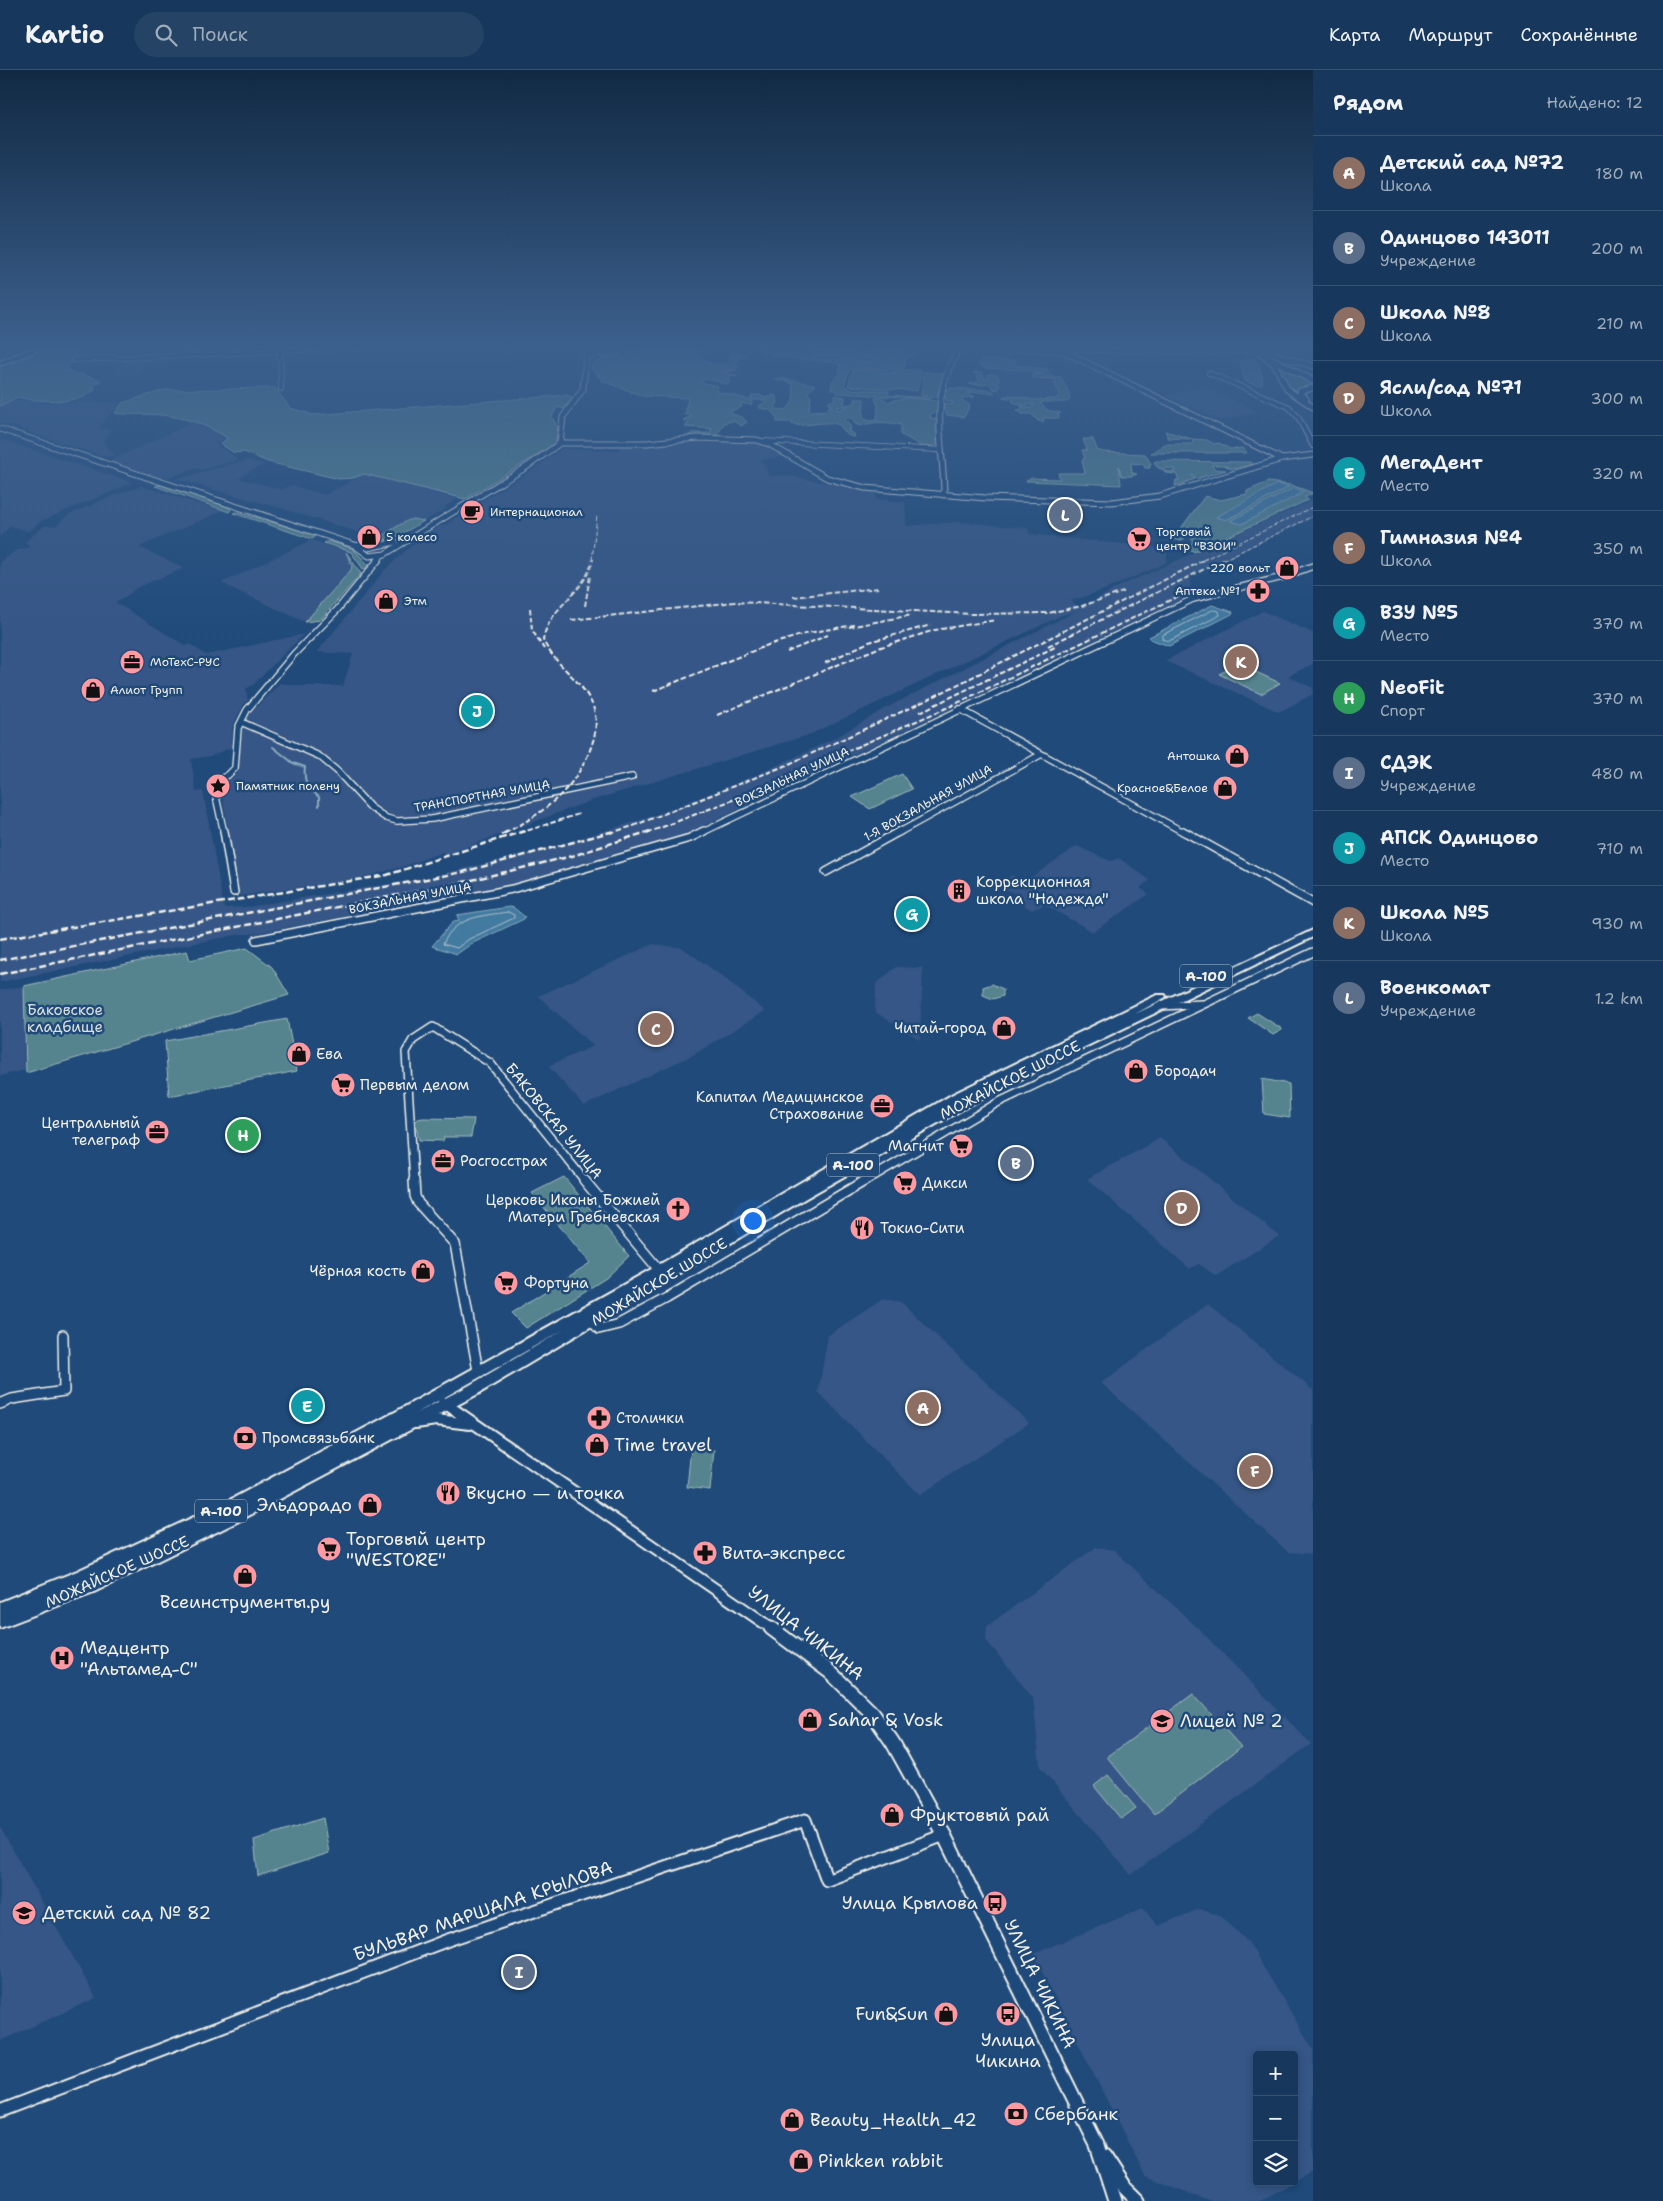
<!DOCTYPE html>
<html lang="ru">
<head>
<meta charset="utf-8">
<style>
  body { margin:0; font-family:"Shantell Sans",sans-serif; background:#244365; color:#f1f3f6 }
  .controls { position:absolute; right:15px; bottom:15px; display:grid; overflow:hidden; border-radius:5px; box-shadow:0 2px 8px #0003 }
  .controls button { width:45px; height:45px; display:grid; place-items:center; padding:0; border:0; border-bottom:1px solid #365272; background:#17385c; color:#f1f3f6; font:25px sans-serif }
  .you { position:absolute; left:752px; top:1150px; width:18px; height:18px; margin:-12px; border:4px solid #fff; border-radius:50%; background:#1a73e8; box-shadow:0 0 0 8px #1a73e833 }
  .badge { display:grid; place-items:center; width:32px; height:32px; border-radius:50%; background:#e69b98; color:#fff; font-size:16px; font-weight:700 }
  .pin { position:absolute; translate:-50% -50%; border:2px solid #fff; box-shadow:0 1px 5px #0006 }
  .list { margin:0; padding:0; list-style:none }
  h2 { display:flex; justify-content:space-between; align-items:center; height:65px; margin:0; padding:0 20px; font-size:21px }
  h2 small { font-size:16px; font-weight:400; color:#9eacbb }
  .list li { display:grid; grid-template-columns:32px 1fr auto; gap:15px; align-items:center; box-sizing:border-box; height:75px; padding:0 20px; border-top:1px solid #365272 }
  .list b { display:block; font-size:19px; white-space:nowrap }
  .list p { margin:0; font-size:16px; white-space:nowrap; color:#9eacbb }
  .list em { font-size:16px; font-style:normal; color:#9eacbb }
  .icon { flex:none; width:28px; height:28px; fill:none; stroke:currentColor; stroke-width:2; stroke-linecap:round; stroke-linejoin:round }
  .map { position:relative; flex:none; width:1313px; height:2131px; overflow:hidden }
  header { display:flex; align-items:center; gap:30px; box-sizing:border-box; height:70px; padding:0 25px; background:#17385c; border-bottom:1px solid #365272 }
  header strong { font-size:24px }
  nav { display:flex; gap:28px; margin-inline-start:auto; font-size:18px }
  .search { width:350px; height:45px; background:#244365; display:flex; align-items:center; gap:12px; box-sizing:border-box; padding:0 18px; border-radius:28px; color:#9eacbb; font-size:19px }
  main { display:flex }
  aside { flex:1; background:#17385c }
  .map>svg:first-child { display:block }
  .built { fill:#345786 }
  .green { fill:#54848e; stroke:#a4babb; fill-rule:evenodd }
  .water { fill:#437aa0; stroke:#8aaabd }
  .lines { fill:none; stroke-linecap:round; stroke-linejoin:round }
  .shore { stroke:#adc1cb; stroke-width:1 }
  .stream { stroke:#8aaabd; stroke-width:2 }
  .minor-far4-casing { stroke:#f4f1e8; stroke-width:6 }
  .minor-far3-casing { stroke:#f4f1e8; stroke-width:8 }
  .minor-far2-casing { stroke:#f4f1e8; stroke-width:10 }
  .minor-far1-casing { stroke:#f4f1e8; stroke-width:12 }
  .minor-casing { stroke:#f4f1e8; stroke-width:15 }
  .tertiary-far2-casing { stroke:#f4f1e8; stroke-width:7 }
  .tertiary-far1-casing { stroke:#f4f1e8; stroke-width:14 }
  .tertiary-casing { stroke:#f4f1e8; stroke-width:17 }
  .secondary-casing { stroke:#f4f1e8; stroke-width:8 }
  .primary-casing { stroke:#f4f1e8; stroke-width:4 }
  .trunk-casing { stroke:#f4f1e8; stroke-width:4 }
  .minor-far4 { stroke:#1f4a7a; stroke-width:4.5 }
  .minor-far3 { stroke:#1f4a7a; stroke-width:5.5 }
  .minor-far2 { stroke:#1f4a7a; stroke-width:7 }
  .minor-far1 { stroke:#1f4a7a; stroke-width:9 }
  .minor { stroke:#1f4a7a; stroke-width:11 }
  .tertiary-far2 { stroke:#1f4a7a; stroke-width:5 }
  .tertiary-far1 { stroke:#1f4a7a; stroke-width:10 }
  .tertiary { stroke:#1f4a7a; stroke-width:13 }
  .secondary { stroke:#1f4a7a; stroke-width:5.5 }
  .primary { fill:#1f4a7a; fill-rule:evenodd }
  .trunk { fill:#1f4a7a; fill-rule:evenodd }
  .rail-far2 { stroke:#f4f1e8; stroke-width:1; stroke-dasharray:4.5 2; stroke-linecap:butt }
  .rail-far1 { stroke:#f4f1e8; stroke-width:2; stroke-dasharray:5.5 2.5; stroke-linecap:butt }
  .rail { stroke:#f4f1e8; stroke-width:2.5; stroke-dasharray:7 3; stroke-linecap:butt }
  .labels { text-anchor:middle; stroke-width:5; stroke-linejoin:round; paint-order:stroke }
  .far-poi-label { font-size:12px; fill:#f4f1e8; stroke:#1f4a7a; text-anchor:start }
  .far-street-label { font-size:12px; fill:#f4f1e8; stroke:#1f4a7a }
  .shield { fill:#1f4a7a; stroke:#b4bfc7; stroke-width:1 }
  .shield-label { font-size:14px; font-weight:bold; fill:#f4f1e8 }
  .poi-label { font-size:15px; fill:#f4f1e8; stroke:#1f4a7a; text-anchor:start }
  .park-label { font-size:15px; fill:#dce1da; stroke:#1f4a7a }
  .street-label { font-size:15px; fill:#f4f1e8; stroke:#1f4a7a }
  .near-poi-label { font-size:18px; fill:#f4f1e8; stroke:#1f4a7a; text-anchor:start }
  .near-street-label { font-size:18px; fill:#f4f1e8; stroke:#1f4a7a }
</style>
</head>
<body>
<header>
<strong>Kartio</strong>
<div class="search"><svg class="icon" aria-label="search" viewBox="0 0 24 24"><circle cx="10" cy="10" r="6"/><path d="M15 15l6 6"/></svg>Поиск</div>
<nav><a>Карта</a><a>Маршрут</a><a>Сохранённые</a></nav>
</header>
<main>
<div class="map">
<svg width="1313" height="2131" viewBox="0 0 1313 2131">
  <rect width="100%" height="100%" fill="#1f4a7a"/>
  <filter id="ink" filterUnits="userSpaceOnUse"><feTurbulence type="fractalNoise" baseFrequency=".02" numOctaves="2"/><feDisplacementMap in="SourceGraphic" scale="10" xChannelSelector="R" yChannelSelector="G"/><feConvolveMatrix kernelMatrix="1 2 1 2 8 2 1 2 1" color-interpolation-filters="sRGB"/></filter>
  <g filter="url(#ink)">
    <path class="built" d="M 147,288 L 139,305 L 112,306 L 125,289 Z
      M 993,297 L 1035,299 L 1038,305 L 1060,306 L 1064,331 L 998,328 Z
      M 1204,316 L 1259,342 L 1220,351 L 1165,326 Z
      M 0,327 L 39,332 L 119,333 L 99,358 L 111,360 L 103,371 L 115,385 L 105,387 L 30,363 L 30,361 L 0,353 Z
      M 191,353 L 214,361 L 225,369 L 216,374 L 239,390 L 201,400 L 198,398 L 166,408 L 159,407 L 109,391 Z
      M 0,369 L 131,412 L 132,413 L 41,451 L 29,461 L 10,456 L 0,467 Z
      M 690,370 L 742,370 L 759,373 L 783,387 L 761,390 L 770,406 L 784,405 L 877,422 L 876,429 L 905,432 L 906,456 L 959,452 L 1028,458 L 1029,464 L 1168,479 L 1166,493 L 1104,520 L 1071,531 L 1081,538 L 1122,515 L 1313,430 L 1313,448 L 1191,506 L 1190,525 L 685,765 L 501,817 L 253,864 L 241,864 L 0,912 L 0,493 L 15,481 L 30,477 L 25,472 L 44,456 L 56,456 L 68,445 L 115,425 L 142,416 L 222,441 L 139,477 L 184,498 L 136,518 L 125,528 L 115,532 L 186,576 L 190,574 L 206,585 L 304,564 L 253,615 L 246,619 L 248,631 L 245,632 L 232,657 L 232,677 L 211,686 L 191,689 L 196,722 L 203,721 L 224,838 L 246,837 L 425,808 L 545,779 L 650,747 L 761,703 L 835,668 L 884,639 L 1076,541 L 1063,545 L 809,665 L 590,731 L 445,785 L 443,782 L 405,796 L 353,810 L 240,826 L 220,714 L 234,707 L 239,700 L 241,661 L 252,641 L 280,613 L 302,616 L 343,616 L 353,584 L 317,582 L 385,500 L 412,475 L 439,456 L 443,456 L 532,400 L 563,378 L 618,381 L 619,377 L 679,375 Z
      M 247,390 L 264,394 L 239,408 L 282,420 L 292,415 L 325,425 L 364,404 L 458,429 L 444,437 L 447,438 L 403,463 L 374,467 L 284,439 L 176,409 Z
      M 312,470 L 346,482 L 352,496 L 351,500 L 305,552 L 221,513 Z
      M 1263,541 L 1313,563 L 1313,594 L 1288,606 L 1313,618 L 1313,624 L 1279,642 L 1165,591 Z
      M 1077,776 L 1110,791 L 1119,788 L 1150,810 L 1140,818 L 1149,824 L 1093,862 L 1045,835 L 1032,840 L 1014,830 L 1018,826 L 997,814 L 1012,805 L 1024,812 Z
      M 653,874 L 683,878 L 722,906 L 765,941 L 693,985 L 584,1036 L 548,996 L 593,976 L 538,926 Z
      M 896,897 L 923,898 L 920,970 L 875,942 L 876,914 Z
      M 24,916 L 25,1000 L 0,1006 L 0,920 Z
      M 1160,1068 L 1279,1166 L 1216,1206 L 1199,1194 L 1190,1199 L 1087,1109 Z
      M 883,1229 L 901,1232 L 1029,1353 L 920,1425 L 818,1322 L 828,1265 Z
      M 1208,1234 L 1313,1320 L 1313,1484 L 1288,1482 L 1101,1313 Z
      M 1096,1477 L 1114,1480 L 1198,1558 L 1311,1674 L 1131,1805 L 1040,1697 L 1033,1628 L 986,1570 L 987,1556 Z
      M 0,1757 L 96,1928 L 0,1971 Z
      M 1143,1838 L 1158,1856 L 1199,1839 L 1220,1845 L 1249,1873 L 1313,1979 L 1313,2102 L 1294,2112 L 1294,1985 L 1257,1985 L 1257,2112 L 1294,2112 L 1260,2131 L 1209,2131 L 1145,2106 L 1033,1884 Z"/>
    <path class="green" d="M 58,277 L 82,277 L 66,299 L 71,302 L 99,309 L 100,312 L 94,315 L 95,320 L 84,327 L 64,331 L 32,330 L 17,327 L 0,336 L 0,297 Z
      M 655,277 L 710,277 L 699,280 L 698,285 L 711,294 L 730,294 L 735,297 L 736,296 L 729,290 L 732,284 L 730,279 L 735,277 L 735,283 L 742,283 L 746,286 L 737,288 L 738,292 L 735,294 L 739,297 L 735,301 L 723,301 L 737,306 L 730,307 L 730,312 L 728,314 C 719,314 714,308 701,310 L 699,312 L 718,316 L 716,321 C 729,325 741,326 753,332 L 751,335 L 740,333 L 742,337 L 731,341 L 732,344 L 742,347 L 747,352 L 741,356 L 733,351 L 724,353 L 717,365 L 714,366 L 686,367 L 692,363 L 710,363 L 712,359 L 685,357 L 689,352 L 683,350 L 692,346 L 683,344 L 687,342 L 685,339 L 688,330 L 687,328 L 643,326 L 603,311 L 591,298 L 592,293 L 621,286 L 602,289 L 598,286 L 619,283 L 623,287 L 627,286 L 628,281 Z
      M 870,277 L 915,277 L 912,286 L 906,288 L 904,292 L 906,292 L 903,299 L 944,304 L 938,324 L 941,324 L 941,327 L 931,327 L 930,329 L 838,323 L 835,320 L 831,320 L 832,311 L 839,305 L 840,296 L 836,293 L 773,286 L 774,284 L 762,282 L 834,285 L 846,287 L 862,293 L 877,292 ZM 850,299 L 892,300 L 897,303 L 853,300 L 848,316 L 917,321 L 920,308 L 924,308 L 921,324 L 927,326 L 915,327 L 888,325 L 889,321 L 848,319 L 844,315 Z
      M 982,289 L 1017,291 L 1013,295 L 1047,299 L 1049,302 L 1036,304 L 1061,307 L 1069,323 L 1070,330 L 1065,332 L 1042,332 L 1041,334 L 1047,340 L 1061,343 L 1058,344 L 1059,348 L 1044,348 L 1043,352 L 1038,351 L 1031,344 L 1022,344 L 1017,340 L 1022,339 L 1021,336 L 1031,338 L 1035,335 L 1020,335 L 1013,332 L 1012,329 L 1003,327 L 1010,325 L 1033,330 L 1056,329 L 1061,325 L 1055,315 L 1056,309 L 1033,308 L 1032,305 L 1036,304 L 1028,300 L 985,298 L 978,294 L 982,293 L 980,290 Z
      M 1278,296 L 1313,313 L 1313,317 L 1299,321 L 1303,328 L 1313,335 L 1289,318 Z
      M 975,302 L 982,303 L 985,309 L 989,308 L 988,305 L 991,303 L 998,306 L 999,311 L 997,313 L 1000,315 L 997,320 L 993,319 L 989,313 L 983,315 L 969,314 L 979,312 L 977,304 L 973,303 Z
      M 781,308 L 816,315 L 808,322 L 811,327 L 809,341 L 830,340 L 828,337 L 832,336 L 828,334 L 830,331 L 834,331 L 835,325 L 845,327 L 844,336 L 837,337 L 838,340 L 847,337 L 845,335 L 855,333 L 855,329 L 864,329 L 863,346 L 866,350 L 877,350 L 878,336 L 875,328 C 881,326 885,329 888,332 C 901,326 934,329 951,335 L 954,333 L 947,331 L 945,325 L 941,322 L 946,321 L 947,318 L 991,320 L 995,323 L 967,322 L 975,327 L 962,328 L 964,332 L 970,335 L 964,347 L 947,345 L 945,339 L 931,344 L 930,347 L 937,350 L 940,374 C 918,381 918,372 901,365 L 901,355 C 889,352 873,351 860,356 L 855,354 L 852,348 L 845,348 L 851,358 L 848,361 L 854,364 L 855,367 C 843,367 844,356 837,354 C 826,350 802,358 792,354 L 792,352 L 777,352 L 777,348 L 770,340 L 760,338 L 759,336 L 768,330 L 752,330 L 750,329 L 753,325 L 760,325 L 766,328 L 775,325 L 778,332 L 775,339 L 786,340 C 795,333 795,322 792,313 L 774,309 Z
      M 275,318 L 290,338 L 314,345 L 567,325 L 574,328 L 563,339 L 557,337 L 552,347 L 558,358 L 555,374 L 465,429 L 364,404 L 353,408 L 339,409 L 268,392 L 244,382 L 234,383 L 221,374 L 227,368 C 208,355 183,347 161,345 C 152,344 119,345 115,343 L 122,333 L 164,320 Z
      M 1165,361 L 1192,369 L 1207,370 L 1214,374 L 1219,373 L 1230,379 L 1243,378 L 1247,383 L 1151,383 L 1165,374 L 1193,374 L 1192,369 L 1168,368 Z
      M 1083,369 L 1093,369 L 1097,380 L 1103,382 L 1145,384 L 1151,394 L 1149,395 L 1150,398 L 1145,398 L 1143,394 L 1131,393 L 1132,403 L 1137,404 L 1132,406 L 1122,406 L 1119,396 L 1121,415 L 1026,411 L 1031,408 L 1060,409 L 1058,403 L 1085,403 L 1082,390 L 1085,388 L 1082,380 L 1087,380 Z
      M 1156,391 L 1250,392 L 1254,394 L 1232,399 L 1224,395 L 1211,395 L 1215,399 L 1226,400 L 1196,409 L 1192,405 L 1195,409 L 1175,416 L 1176,410 L 1179,410 L 1176,404 L 1165,403 L 1164,401 L 1174,402 L 1174,399 L 1165,398 L 1164,400 L 1157,397 L 1154,392 Z
      M 1268,412 L 1291,415 L 1313,423 L 1305,427 L 1308,430 L 1194,482 L 1189,478 L 1193,471 L 1189,465 L 1181,471 L 1174,469 L 1169,463 L 1179,461 L 1205,426 L 1221,430 L 1247,424 L 1247,421 Z
      M 161,415 L 229,437 L 231,440 L 229,442 L 155,416 Z
      M 237,442 L 313,464 L 315,467 L 312,469 L 233,443 Z
      M 412,449 L 424,451 L 393,469 L 378,470 L 377,468 C 389,463 398,454 412,449 Z
      M 328,471 L 352,478 L 368,494 L 367,498 L 363,499 L 351,482 L 324,473 Z
      M 346,482 L 361,504 L 320,550 L 305,552 L 351,500 L 352,496 Z
      M 1238,594 L 1280,613 L 1261,624 L 1219,604 Z
      M 902,704 L 912,719 L 870,739 L 852,727 Z
      M 247,878 L 272,897 L 289,925 L 26,1003 L 24,916 L 187,881 L 190,890 Z
      M 992,914 L 1003,919 L 1003,926 L 993,929 L 983,925 L 983,917 Z
      M 1257,943 L 1282,959 L 1282,960 L 1273,965 L 1248,948 Z
      M 287,949 L 297,1001 L 169,1026 L 165,971 Z
      M 1262,1009 L 1289,1014 L 1290,1048 L 1264,1044 Z
      M 423,1048 L 474,1049 L 471,1067 L 444,1067 L 443,1071 L 419,1070 L 415,1052 L 418,1049 Z
      M 564,1107 L 629,1186 L 606,1208 L 526,1258 L 511,1243 L 590,1193 L 532,1123 Z
      M 691,1378 L 714,1380 L 710,1420 L 687,1417 Z
      M 1193,1624 L 1241,1677 L 1154,1744 L 1107,1687 Z
      M 1108,1705 L 1136,1738 L 1121,1749 L 1094,1716 Z
      M 323,1748 L 329,1783 L 258,1806 L 254,1770 Z"/>
    <path class="water" d="M 758,277 L 870,277 L 884,279 L 877,292 L 862,293 L 846,287 L 834,285 L 790,285 L 762,282 L 762,279 Z
      M 1247,289 L 1255,289 C 1260,297 1263,305 1262,314 L 1256,315 L 1245,311 L 1240,292 Z
      M 1277,414 L 1289,417 L 1226,450 L 1216,447 Z
      M 1294,418 L 1304,422 L 1242,454 L 1230,451 Z
      M 1212,535 L 1233,542 L 1232,544 L 1169,576 L 1150,569 L 1149,567 Z
      M 509,837 L 514,838 L 525,847 L 524,849 L 471,874 L 457,884 L 432,876 L 453,852 L 459,851 L 457,845 Z"/>
    <g class="lines">
      <path class="shore" d="M 767,277 L 845,282 L 866,288 L 874,286 L 879,277
        M 1213,540 L 1219,541 L 1220,545 L 1169,571 L 1162,569 L 1163,565 Z
        M 508,842 L 514,845 L 514,848 L 469,869 L 457,878 L 443,874 C 455,846 482,846 508,842 Z"/>
      <path class="stream" d="M 273,677 L 293,693 L 305,697 C 303,712 308,718 319,727 L 319,736"/>
      <defs>
        <path id="minor-far4" d="M 280,277 L 281,319
          M 973,277 L 1063,281
          M 1060,279 L 1210,283 L 1253,279
          M 585,286 L 643,277
          M 74,290 L 368,277
          M 1209,303 L 1289,337 L 1298,347 L 1313,376
          M 760,371 L 941,380
          M 378,490 L 382,485"/>
        <path id="minor-far3" d="M 960,639 L 1185,763
          M 241,652 L 319,686 L 337,701 L 370,737 L 386,748 L 397,751 L 432,749 L 632,707
          M 224,763 L 213,713 L 228,705 L 235,698 L 238,658 L 247,640 L 294,584 L 337,540 L 379,489
          M 701,763 L 1193,529 L 1283,507 L 1313,496
          M 898,763 L 1040,685"/>
        <path id="minor-far2" d="M 224,761 L 234,822
          M 1183,761 L 1313,833
          M 826,802 L 900,761
          M 256,870 L 512,819 L 690,768 L 704,761
          M 1161,936 L 1202,934
          M 414,1112 L 406,982 L 413,970 L 433,957 L 490,993 L 586,1112
          M 864,1112 L 997,1033 L 1313,882"/>
        <path id="minor-far1" d="M 414,1110 L 415,1126 L 418,1133 L 455,1174 L 478,1301
          M 584,1110 L 659,1200
          M 592,1251 L 599,1259 L 619,1254 L 667,1228 L 866,1110
          M 0,1334 L 12,1329 L 64,1321 L 63,1265"/>
        <path id="minor" d="M 0,2041 L 448,1870 L 805,1750 L 827,1810 L 944,1765"/>
        <path id="tertiary-far2" d="M 1055,277 L 1282,389
          M 1261,277 L 1282,287 L 1313,296
          M 1267,288 L 1274,294 L 1288,320 L 1313,337
          M 1306,329 L 1300,324 L 1300,321 L 1313,318
          M 0,359 L 354,475 L 372,477
          M 560,373 L 647,373 L 698,368 L 757,370 L 769,374 L 827,408 L 865,418 L 986,428 L 1112,432 L 1160,426 L 1282,389 L 1313,385
          M 560,373 L 563,347 L 583,319 L 587,277
          M 944,425 C 944,389 935,352 943,317 C 946,303 953,290 959,277
          M 354,475 L 369,486 L 385,484 L 528,396 L 560,373
          M 368,478 L 396,472"/>
        <path id="tertiary-far1" d="M 443,1332 L 773,1559
          M 416,1353 L 436,1350 L 470,1354"/>
        <path id="tertiary" d="M 771,1558 L 830,1602 L 873,1644 L 893,1673 L 944,1765 L 1097,2075 L 1115,2131
          M 1104,2086 L 1125,2118 L 1138,2131"/>
        <path id="secondary" d="M 1250,277 L 1313,311"/>
        <path id="primary" d="M 1313,860 L 1313,867 L 1062,988 L 968,1036 L 806,1128 L 478,1324 L 235,1453 L 94,1522 L 0,1558 L 0,1532 L 77,1501 L 224,1433 L 397,1341 L 655,1197 L 953,1024 L 1157,925 L 1165,925 L 1166,927 L 1135,944 ZM 565,1259 L 468,1316 L 415,1344 Z"/>
        <path id="trunk" d="M 37,277 L 46,277 L 0,295 L 0,291 Z"/>
      </defs>
      <use href="#minor-far4" class="minor-far4-casing"/>
      <use href="#minor-far3" class="minor-far3-casing"/>
      <use href="#minor-far2" class="minor-far2-casing"/>
      <use href="#minor-far1" class="minor-far1-casing"/>
      <use href="#minor" class="minor-casing"/>
      <use href="#tertiary-far2" class="tertiary-far2-casing"/>
      <use href="#tertiary-far1" class="tertiary-far1-casing"/>
      <use href="#tertiary" class="tertiary-casing"/>
      <use href="#secondary" class="secondary-casing"/>
      <use href="#primary" class="primary-casing"/>
      <use href="#trunk" class="trunk-casing"/>
      <use href="#minor-far4" class="minor-far4"/>
      <use href="#minor-far3" class="minor-far3"/>
      <use href="#minor-far2" class="minor-far2"/>
      <use href="#minor-far1" class="minor-far1"/>
      <use href="#minor" class="minor"/>
      <use href="#tertiary-far2" class="tertiary-far2"/>
      <use href="#tertiary-far1" class="tertiary-far1"/>
      <use href="#tertiary" class="tertiary"/>
      <use href="#secondary" class="secondary"/>
      <use href="#primary" class="primary"/>
      <use href="#trunk" class="trunk"/>
      <path class="rail-far2" d="M 592,490 L 597,445
        M 1203,490 L 1313,437
        M 1223,490 L 1313,446"/>
      <path class="rail-far1" d="M 793,527 L 879,518
        M 585,536 L 590,506
        M 530,538 L 532,560 L 544,579
        M 571,550 L 735,532 L 972,544 L 1048,543 L 1082,536 L 1126,521
        M 849,557 L 912,545
        M 1048,576 L 1225,489
        M 787,582 L 828,565
        M 825,593 L 869,572 L 931,555
        M 653,621 L 768,575 L 808,563 L 854,555
        M 920,642 L 1057,576
        M 717,645 L 878,578 L 935,560 L 996,550
        M 505,763 C 545,743 580,715 593,671 C 597,658 597,642 590,630 C 578,607 554,594 543,570 C 550,534 585,525 593,489
        M 520,763 L 579,744
        M 610,763 L 633,756 L 787,695 L 927,630 L 1206,489
        M 647,763 L 748,724 L 951,636 L 1189,521"/>
      <path class="rail" d="M 501,765 L 508,761
        M 0,869 L 387,805 L 524,761
        M 0,890 L 463,802 L 614,761
        M 0,904 L 468,811 L 572,786 L 650,761"/>
    </g>
  </g>
  <linearGradient id="sky" x2="0" y2="1"><stop stop-color="#112943"/><stop offset="0.48" stop-color="#3c608d"/><stop offset="1" stop-color="#3c608d" stop-opacity="0"/></linearGradient>
  <rect width="1313" height="575" fill="url(#sky)"/>
  <defs>
    <symbol id="cafe-disc" viewBox="-11 -11 22 22"><circle r="9.5" fill="#ff9aa2" stroke="#1f4a7a"/><path d="M-5.5-4.5H6V0H3Q3 3.5 0 3.5H-2.5Q-5.5 3.5-5.5 0ZM3-3.2v2h1.7v-2ZM-6 4.5H4V6H-6Z" fill="#111"/></symbol>
    <symbol id="shop-disc" viewBox="-11 -11 22 22"><circle r="9.5" fill="#ff9aa2" stroke="#1f4a7a"/><path d="M-5-2.5h2.3a2.7 3.5 0 0 1 5.4 0H5L5.5 6h-11ZM-1.5-2.5h3a1.5 2.3 0 0 0-3 0Z" fill="#111"/></symbol>
    <symbol id="supermarket-disc" viewBox="-11 -11 22 22"><circle r="9.5" fill="#ff9aa2" stroke="#1f4a7a"/><path d="M-6-5.5h2.5l.6 2H6L4.5 2H-2.5L-4.4-4H-6ZM-1.5 3.2a1.3 1.3 0 1 0 .1 0ZM3 3.2a1.3 1.3 0 1 0 .1 0Z" fill="#111"/></symbol>
    <symbol id="pharmacy-disc" viewBox="-11 -11 22 22"><circle r="9.5" fill="#ff9aa2" stroke="#1f4a7a"/><path d="M-2-6h4v4h4v4h-4v4h-4v-4h-4v-4h4Z" fill="#111"/></symbol>
    <symbol id="office-disc" viewBox="-11 -11 22 22"><circle r="9.5" fill="#ff9aa2" stroke="#1f4a7a"/><path d="M-6-3h4V-5.5h4V-3h4V5H-6ZM-1-4.5V-3h2v-1.5ZM-6 0V1H6V0Z" fill="#111"/></symbol>
    <symbol id="sight-disc" viewBox="-11 -11 22 22"><circle r="9.5" fill="#ff9aa2" stroke="#1f4a7a"/><path d="M0-6L1.8-2.2L6-1.7L2.9 1.2L3.7 5.4L0 3.3L-3.7 5.4L-2.9 1.2L-6-1.7L-1.8-2.2Z" fill="#111"/></symbol>
    <symbol id="building-disc" viewBox="-11 -11 22 22"><circle r="9.5" fill="#ff9aa2" stroke="#1f4a7a"/><path d="M-4-6H4V6H1V3H-1V6H-4ZM-2.5-4.3h1.7v1.8h-1.7ZM.8-4.3h1.7v1.8H.8ZM-2.5-1h1.7V.8h-1.7ZM.8-1h1.7V.8H.8Z" fill="#111"/></symbol>
    <symbol id="church-disc" viewBox="-11 -11 22 22"><circle r="9.5" fill="#ff9aa2" stroke="#1f4a7a"/><path d="M-1.2-6h2.4v3.5h3.3v2.4h-3.3V6h-2.4V-.1h-3.3v-2.4h3.3Z" fill="#111"/></symbol>
    <symbol id="restaurant-disc" viewBox="-11 -11 22 22"><circle r="9.5" fill="#ff9aa2" stroke="#1f4a7a"/><path d="M-5-6h1v4h1v-4h1v4h1v-4h1v5L-1.5 .5V6h-2V.5L-5-1ZM5-6V6H3V1.5H1.5Q1.5-4 5-6Z" fill="#111"/></symbol>
    <symbol id="bank-disc" viewBox="-11 -11 22 22"><circle r="9.5" fill="#ff9aa2" stroke="#1f4a7a"/><path d="M-6-4H6V4H-6ZM0-2.3a2.3 2.3 0 1 0 0 4.6a2.3 2.3 0 1 0 0-4.6Z" fill="#111"/></symbol>
    <symbol id="hospital-disc" viewBox="-11 -11 22 22"><circle r="9.5" fill="#ff9aa2" stroke="#1f4a7a"/><path d="M-5-5h3v3.5h4V-5h3V5h-3V1.5h-4V5h-3Z" fill="#111"/></symbol>
    <symbol id="school-disc" viewBox="-11 -11 22 22"><circle r="9.5" fill="#ff9aa2" stroke="#1f4a7a"/><path d="M0-5L7-2L0 1L-7-2ZM-4 1L0 2.5L4 1V4Q0 6-4 4Z" fill="#111"/></symbol>
    <symbol id="bus-disc" viewBox="-11 -11 22 22"><circle r="9.5" fill="#ff9aa2" stroke="#1f4a7a"/><path d="M-5-6H5V4H4V6H2V4H-2V6H-4V4H-5ZM-3.5-4V0h7V-4ZM-3.5 1.2v1.5H-2V1.2ZM2 1.2v1.5H3.5V1.2Z" fill="#111"/></symbol>
  </defs>
  <g fill-rule="evenodd">
    <use href="#cafe-disc" x="458" y="428" width="28" height="28"/>
    <use href="#shop-disc" x="355" y="453" width="28" height="28"/>
    <use href="#supermarket-disc" x="1125" y="455" width="28" height="28"/>
    <use href="#shop-disc" x="1273" y="484" width="28" height="28"/>
    <use href="#pharmacy-disc" x="1244" y="507" width="28" height="28"/>
    <use href="#shop-disc" x="372" y="517" width="28" height="28"/>
    <use href="#office-disc" x="118" y="578" width="28" height="28"/>
    <use href="#shop-disc" x="79" y="606" width="28" height="28"/>
    <use href="#shop-disc" x="1223" y="672" width="28" height="28"/>
    <use href="#sight-disc" x="204" y="702" width="28" height="28"/>
    <use href="#shop-disc" x="1211" y="704" width="28" height="28"/>
    <use href="#building-disc" x="945" y="807" width="28" height="28"/>
    <use href="#shop-disc" x="990" y="944" width="28" height="28"/>
    <use href="#shop-disc" x="285" y="970" width="28" height="28"/>
    <use href="#shop-disc" x="1122" y="987" width="28" height="28"/>
    <use href="#supermarket-disc" x="329" y="1001" width="28" height="28"/>
    <use href="#office-disc" x="868" y="1022" width="28" height="28"/>
    <use href="#office-disc" x="143" y="1048" width="28" height="28"/>
    <use href="#supermarket-disc" x="947" y="1062" width="28" height="28"/>
    <use href="#office-disc" x="429" y="1077" width="28" height="28"/>
    <use href="#supermarket-disc" x="891" y="1099" width="28" height="28"/>
    <use href="#church-disc" x="664" y="1125" width="28" height="28"/>
    <use href="#restaurant-disc" x="848" y="1144" width="28" height="28"/>
    <use href="#shop-disc" x="409" y="1187" width="28" height="28"/>
    <use href="#supermarket-disc" x="492" y="1199" width="28" height="28"/>
    <use href="#pharmacy-disc" x="585" y="1334" width="28" height="28"/>
    <use href="#bank-disc" x="231" y="1354" width="28" height="28"/>
    <use href="#shop-disc" x="583" y="1361" width="28" height="28"/>
    <use href="#restaurant-disc" x="434" y="1409" width="28" height="28"/>
    <use href="#shop-disc" x="356" y="1421" width="28" height="28"/>
    <use href="#supermarket-disc" x="315" y="1465" width="28" height="28"/>
    <use href="#pharmacy-disc" x="691" y="1469" width="28" height="28"/>
    <use href="#shop-disc" x="231" y="1492" width="28" height="28"/>
    <use href="#hospital-disc" x="48" y="1574" width="28" height="28"/>
    <use href="#shop-disc" x="796" y="1636" width="28" height="28"/>
    <use href="#school-disc" x="1148" y="1637" width="28" height="28"/>
    <use href="#shop-disc" x="878" y="1731" width="28" height="28"/>
    <use href="#bus-disc" x="981" y="1819" width="28" height="28"/>
    <use href="#school-disc" x="10" y="1829" width="28" height="28"/>
    <use href="#shop-disc" x="932" y="1930" width="28" height="28"/>
    <use href="#bus-disc" x="994" y="1930" width="28" height="28"/>
    <use href="#bank-disc" x="1002" y="2030" width="28" height="28"/>
    <use href="#shop-disc" x="778" y="2036" width="28" height="28"/>
    <use href="#shop-disc" x="787" y="2077" width="28" height="28"/>
  </g>
  <g class="labels">
    <g class="far-poi-label">
      <text x="490" y="446">Интернационал</text>
      <text x="1156" y="466">Торговый<tspan x="1156" dy="14">центр "ВЗОИ"</tspan></text>
      <text x="386" y="471">5 колесо</text>
      <text x="1270" y="502" text-anchor="end">220 вольт</text>
      <text x="1240" y="525" text-anchor="end">Аптека №1</text>
      <text x="404" y="535">Этм</text>
      <text x="150" y="596">МоТехС-РУС</text>
      <text x="110" y="624">Алиот Групп</text>
      <text x="1220" y="690" text-anchor="end">Антошка</text>
      <text x="236" y="720">Памятник полену</text>
      <text x="1208" y="722" text-anchor="end">Красное&amp;Белое</text>
    </g>
    <g class="far-street-label">
      <text transform="translate(792 707) rotate(-25)" y="4">ВОКЗАЛЬНАЯ УЛИЦА</text>
      <text transform="translate(482 726) rotate(-10)" y="4">ТРАНСПОРТНАЯ УЛИЦА</text>
      <text transform="translate(928 733) rotate(-29)" y="4">1-Я ВОКЗАЛЬНАЯ УЛИЦА</text>
      <text transform="translate(410 828) rotate(-11)" y="4">ВОКЗАЛЬНАЯ УЛИЦА</text>
    </g>
    <g class="shield">
      <rect x="1180" y="894.5" width="52" height="23" rx="4"/>
      <rect x="827" y="1083.5" width="52" height="23" rx="4"/>
      <rect x="195" y="1429.5" width="52" height="23" rx="4"/>
    </g>
    <g class="shield-label">
      <text x="1206" y="911">А-100</text>
      <text x="853" y="1100">А-100</text>
      <text x="221" y="1446">А-100</text>
    </g>
    <g class="poi-label">
      <text x="976" y="817">Коррекционная<tspan x="976" dy="17">школа "Надежда"</tspan></text>
      <text x="986" y="963" text-anchor="end">Читай-город</text>
      <text x="316" y="989">Ева</text>
      <text x="1154" y="1006">Бородач</text>
      <text x="360" y="1020">Первым делом</text>
      <text x="864" y="1032" text-anchor="end">Капитал Медицинское<tspan x="864" dy="17">Страхование</tspan></text>
      <text x="140" y="1058" text-anchor="end">Центральный<tspan x="140" dy="17">телеграф</tspan></text>
      <text x="944" y="1081" text-anchor="end">Магнит</text>
      <text x="460" y="1096">Росгосстрах</text>
      <text x="922" y="1118">Дикси</text>
      <text x="660" y="1135" text-anchor="end">Церковь Иконы Божией<tspan x="660" dy="17">Матери Гребневская</tspan></text>
      <text x="880" y="1163">Токио-Сити</text>
      <text x="406" y="1206" text-anchor="end">Чёрная кость</text>
      <text x="524" y="1218">Фортуна</text>
      <text x="616" y="1353">Столички</text>
      <text x="262" y="1373">Промсвязьбанк</text>
    </g>
    <g class="park-label">
      <text x="65" y="945">Баковское<tspan x="65" dy="17">кладбище</tspan></text>
    </g>
    <g class="street-label">
      <text transform="translate(1010 1010) rotate(-27)" y="5">МОЖАЙСКОЕ ШОССЕ</text>
      <text transform="translate(554 1051) rotate(51)" y="5">БАКОВСКАЯ УЛИЦА</text>
      <text transform="translate(659 1212) rotate(-31)" y="5">МОЖАЙСКОЕ ШОССЕ</text>
      <text transform="translate(117 1502) rotate(-24)" y="5">МОЖАЙСКОЕ ШОССЕ</text>
    </g>
    <g class="near-poi-label">
      <text x="614" y="1381">Time travel</text>
      <text x="466" y="1429">Вкусно — и точка</text>
      <text x="352" y="1441" text-anchor="end">Эльдорадо</text>
      <text x="346" y="1475">Торговый центр<tspan x="346" dy="21">"WESTORE"</tspan></text>
      <text x="722" y="1489">Вита-экспресс</text>
      <text x="245" y="1538" text-anchor="middle">Всеинструменты.ру</text>
      <text x="80" y="1584">Медцентр<tspan x="80" dy="21">"Альтамед-С"</tspan></text>
      <text x="828" y="1656">Sahar &amp; Vosk</text>
      <text x="1180" y="1657">Лицей № 2</text>
      <text x="910" y="1751">Фруктовый рай</text>
      <text x="978" y="1839" text-anchor="end">Улица Крылова</text>
      <text x="42" y="1849">Детский сад № 82</text>
      <text x="928" y="1950" text-anchor="end">Fun&amp;Sun</text>
      <text x="1008" y="1976" text-anchor="middle">Улица<tspan x="1008" dy="21">Чикина</tspan></text>
      <text x="1034" y="2050">Сбербанк</text>
      <text x="810" y="2056">Beauty_Health_42</text>
      <text x="818" y="2097">Pinkken rabbit</text>
    </g>
    <g class="near-street-label">
      <text transform="translate(806 1563) rotate(38)" y="6">УЛИЦА ЧИКИНА</text>
      <text transform="translate(483 1841) rotate(-19)" y="6">БУЛЬВАР МАРШАЛА КРЫЛОВА</text>
      <text transform="translate(1040 1914) rotate(64)" y="6">УЛИЦА ЧИКИНА</text>
    </g>
  </g>
</svg>
<div class="controls">
<button>+</button>
<button>−</button>
<button><svg class="icon" aria-label="layers" viewBox="0 0 24 24"><path d="M12 4l9 5-9 5-9-5zM3 14l9 5 9-5"/></svg></button>
</div>
<div class="you"></div>
<div class="pin badge" style="left:923px;top:1338px;background:#8d6e63">A</div>
<div class="pin badge" style="left:1016px;top:1093px;background:#5c6f8a">B</div>
<div class="pin badge" style="left:656px;top:959px;background:#8d6e63">C</div>
<div class="pin badge" style="left:1182px;top:1138px;background:#8d6e63">D</div>
<div class="pin badge" style="left:307px;top:1336px;background:#0f9aa8">E</div>
<div class="pin badge" style="left:1255px;top:1401px;background:#8d6e63">F</div>
<div class="pin badge" style="left:912px;top:844px;background:#0f9aa8">G</div>
<div class="pin badge" style="left:243px;top:1065px;background:#2e9e5b">H</div>
<div class="pin badge" style="left:519px;top:1902px;background:#5c6f8a">I</div>
<div class="pin badge" style="left:477px;top:641px;background:#0f9aa8">J</div>
<div class="pin badge" style="left:1241px;top:592px;background:#8d6e63">K</div>
<div class="pin badge" style="left:1065px;top:445px;background:#5c6f8a">L</div>
</div>
<aside>
<h2>Рядом<small>Найдено: 12</small></h2>
<ul class="list">
<li><span class="badge" style="background:#8d6e63">A</span><div><b>Детский сад №72</b><p>Школа</p></div><em>180 m</em></li>
<li><span class="badge" style="background:#5c6f8a">B</span><div><b>Одинцово 143011</b><p>Учреждение</p></div><em>200 m</em></li>
<li><span class="badge" style="background:#8d6e63">C</span><div><b>Школа №8</b><p>Школа</p></div><em>210 m</em></li>
<li><span class="badge" style="background:#8d6e63">D</span><div><b>Ясли/сад №71</b><p>Школа</p></div><em>300 m</em></li>
<li><span class="badge" style="background:#0f9aa8">E</span><div><b>МегаДент</b><p>Место</p></div><em>320 m</em></li>
<li><span class="badge" style="background:#8d6e63">F</span><div><b>Гимназия №4</b><p>Школа</p></div><em>350 m</em></li>
<li><span class="badge" style="background:#0f9aa8">G</span><div><b>ВЗУ №5</b><p>Место</p></div><em>370 m</em></li>
<li><span class="badge" style="background:#2e9e5b">H</span><div><b>NeoFit</b><p>Спорт</p></div><em>370 m</em></li>
<li><span class="badge" style="background:#5c6f8a">I</span><div><b>СДЭК</b><p>Учреждение</p></div><em>480 m</em></li>
<li><span class="badge" style="background:#0f9aa8">J</span><div><b>АПСК Одинцово</b><p>Место</p></div><em>710 m</em></li>
<li><span class="badge" style="background:#8d6e63">K</span><div><b>Школа №5</b><p>Школа</p></div><em>930 m</em></li>
<li><span class="badge" style="background:#5c6f8a">L</span><div><b>Военкомат</b><p>Учреждение</p></div><em>1.2 km</em></li>
</ul>
</aside>
</main>
</body>
</html>
